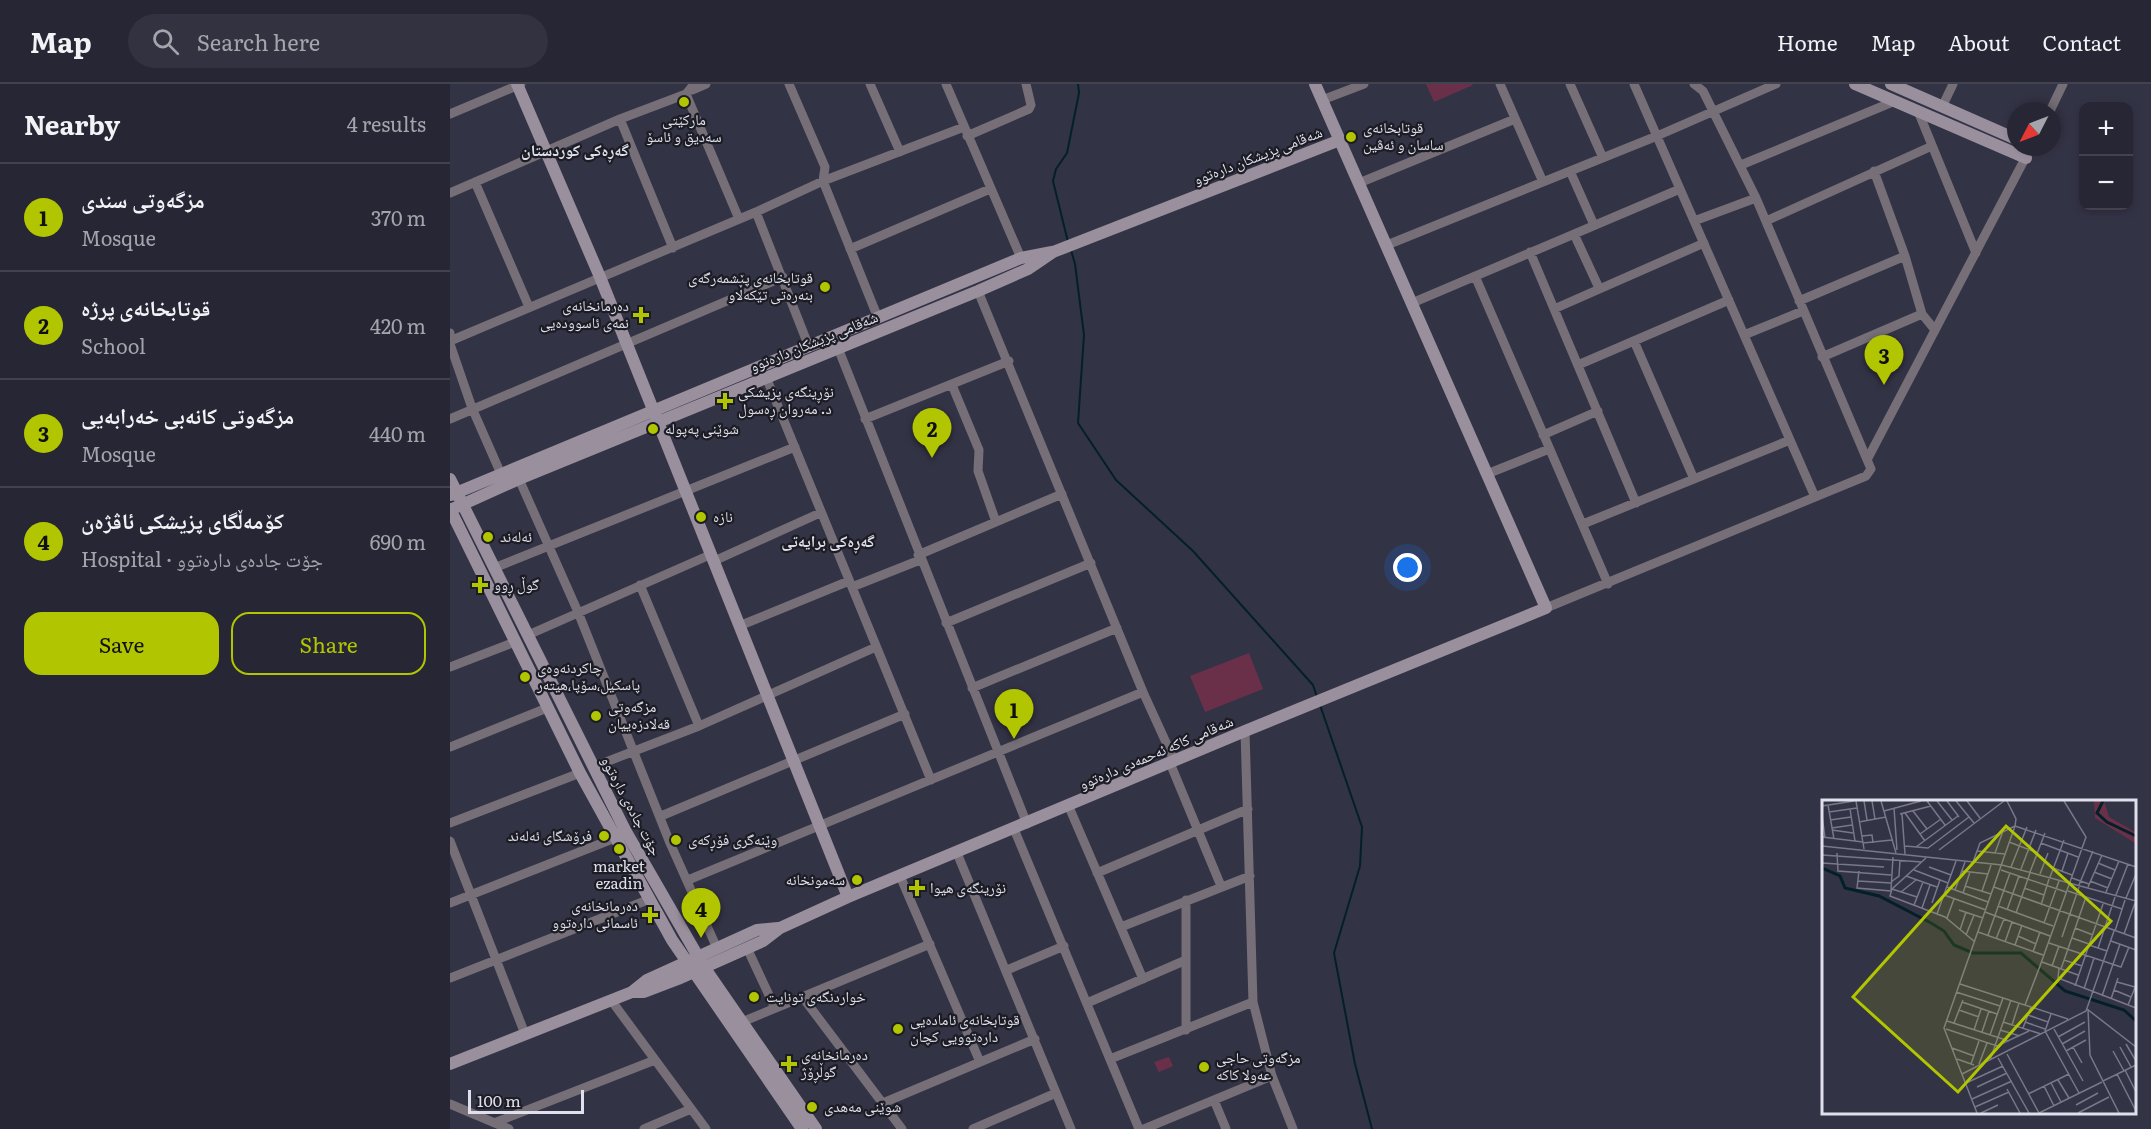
<!DOCTYPE html>
<html lang="en">
<head>
<meta charset="utf-8">
<style>
  body { margin:0; font-family:Literata,"Noto Naskh Arabic",serif; background:#323240; color:#f1f3f6 }
  .controls { position:absolute; right:18px; top:18px; display:grid; overflow:hidden; border-radius:12px; box-shadow:0 3px 9px #0003 }
  .controls button { width:54px; height:54px; display:grid; place-items:center; padding:0; border:0; border-bottom:2px solid #42434f; background:#262634; color:#f1f3f6; font:30px sans-serif }
  .compass { position:absolute; left:1557px; top:18px; width:54px; height:54px; border-radius:50%; background:#262634; box-shadow:0 3px 9px #0003; rotate:228deg }
  .scale { position:absolute; left:18px; bottom:15px; width:116px; box-sizing:border-box; padding-left:6px; border:3px solid #e0e0ed; border-top:0; font-size:16px; line-height:21px; white-space:nowrap; color:#e0e0ed; -webkit-text-stroke:4px #1c1c24; paint-order:stroke }
  .you { position:absolute; left:958px; top:484px; width:21px; height:21px; margin:-15px; border:4px solid #fff; border-radius:50%; background:#1a73e8; box-shadow:0 0 0 9px #1a73e833 }
  .badge { display:grid; place-items:center; width:39px; height:39px; border-radius:50%; background:#b1c500; color:#111; font-size:20px; font-weight:700 }
  .pin { position:absolute; translate:-50% -50px; filter:drop-shadow(0 2px 3px #0008) }
  .pin::after { content:''; position:absolute; top:32px; width:21px; height:18px; background:inherit; clip-path:polygon(0 0,100% 0,50% 100%) }
  .list { margin:0; padding:0; list-style:none }
  h2 { display:flex; justify-content:space-between; align-items:center; height:78px; margin:0; padding:0 24px; font-size:26px }
  h2 small { font-size:20px; font-weight:400; color:#a4a5ac }
  .list li { display:grid; grid-template-columns:39px 1fr auto; gap:18px; align-items:center; box-sizing:border-box; height:108px; padding:0 24px; border-top:2px solid #42434f }
  .list b { display:block; font-size:22px; white-space:nowrap }
  .list p { margin:0; font-size:20px; white-space:nowrap; color:#a4a5ac }
  .list em { font-size:20px; font-style:normal; color:#a4a5ac }
  .actions { display:flex; gap:12px; padding:18px 24px }
  .actions a { flex:1; padding:14px 0; border:2px solid #b1c500; border-radius:18px; text-align:center; font-size:21px; color:#b1c500 }
  .actions .main { background:#b1c500; color:#111 }
  .icon { flex:none; width:33px; height:33px; fill:none; stroke:currentColor; stroke-width:2; stroke-linecap:round; stroke-linejoin:round }
  .map { position:relative; flex:none; width:1701px; height:1045px; overflow:hidden }
  header { display:flex; align-items:center; gap:36px; box-sizing:border-box; height:84px; padding:0 30px; background:#262634; border-bottom:2px solid #42434f }
  header strong { font-size:28px }
  nav { display:flex; gap:33px; margin-inline-start:auto; font-size:21px }
  .search { width:420px; height:54px; background:#323240; display:flex; align-items:center; gap:15px; box-sizing:border-box; padding:0 21px; border-radius:33px; color:#a4a5ac; font-size:22px }
  main { display:flex }
  aside { flex:1; background:#262634 }
  .map>svg:first-child { display:block }
  .green { fill:#6a304a }
  .lines { fill:none; stroke-linecap:round; stroke-linejoin:round }
  .stream { stroke:#032028; stroke-width:2 }
  .street { stroke:#766f78; stroke-width:9 }
  .secondary { stroke:#9a8f9d; stroke-width:12 }
  .poi-dot { fill:#b1c500; stroke:#1c1c24; stroke-width:2 }
  .labels { text-anchor:middle; stroke-width:4.5; stroke-linejoin:round; paint-order:stroke }
  .poi-label { font-size:15px; fill:#e0e0ed; stroke:#1c1c24; text-anchor:start }
  .street-label { font-size:15px; fill:#e0e0ed; stroke:#1c1c24 }
  .neighbourhood-label { font-size:16px; font-weight:bold; fill:#e0e0ed; stroke:#1c1c24 }
  .inset-river { fill:none; stroke:#032028; stroke-width:3 }
  .inset-road { fill:none; stroke:#787889; stroke-width:1.5 }
  .view { fill:#b1c500; fill-opacity:0.15; stroke:#b1c500; stroke-width:3 }
  .inset-edge { fill:none; stroke:#e0e0ed; stroke-width:3 }
</style>
</head>
<body>
<header>
<strong>Map</strong>
<div class="search"><svg class="icon" aria-label="search" viewBox="0 0 24 24"><circle cx="10" cy="10" r="6"/><path d="M15 15l6 6"/></svg>Search here</div>
<nav><a>Home</a><a>Map</a><a>About</a><a>Contact</a></nav>
</header>
<main>
<aside>
<h2>Nearby<small>4 results</small></h2>
<ul class="list">
<li><span class="badge">1</span><div><b>مزگەوتی سندی</b><p>Mosque</p></div><em>370 m</em></li>
<li><span class="badge">2</span><div><b>قوتابخانەی پرژە</b><p>School</p></div><em>420 m</em></li>
<li><span class="badge">3</span><div><b>مزگەوتی کانەبی خەرابەیی</b><p>Mosque</p></div><em>440 m</em></li>
<li><span class="badge">4</span><div><b>کۆمەڵگای پزیشکی ئاڤژەن</b><p>Hospital · جۆت جادەی دارەتوو</p></div><em>690 m</em></li>
</ul>
<div class="actions"><a class="main">Save</a><a>Share</a></div>
</aside>
<div class="map">
<svg width="1701" height="1045" viewBox="0 0 1701 1045">
  <rect width="100%" height="100%" fill="#333346"/>
  <path class="green" d="M 976,0 L 1022,0 L 1023,1 L 984,18 Z
    M 799,569 L 813,605 L 755,628 L 740,592 Z
    M 719,973 L 723,982 L 709,988 L 704,978 Z"/>
  <g class="lines">
    <path class="stream" d="M 618,158 L 603,97 L 606,85 L 617,69 L 629,9 L 628,0
      M 621,166 L 625,180 L 634,251 L 628,339 L 666,396 L 743,467 L 863,601 L 867,613
      M 870,621 L 912,743 L 910,782 L 884,869 L 905,980 L 922,1045"/>
    <path class="street" d="M 339,0 L 375,83 L 373,97 L 428,234
      M 420,0 L 450,68
      M 496,0 L 571,174
      M 1050,0 L 1093,98
      M 1120,0 L 1153,74
      M 1184,0 L 1365,413
      M 242,6 L 256,0
      M 236,10 L 289,135
      M 872,16 L 914,0
      M 1492,23 L 1503,0
      M 1468,27 L 1526,169
      M 1600,27 L 1613,0
      M 0,30 L 71,0
      M 170,35 L 223,164
      M 517,52 L 579,25 L 581,21 L 576,0
      M 1291,81 L 1445,17
      M 1120,87 L 1144,141
      M 1424,87 L 1455,172 L 1472,230 L 1485,246
      M 25,98 L 79,223
      M 909,99 L 1065,35
      M 0,109 L 170,35 L 236,10 L 244,0
      M 306,128 L 359,263
      M 1244,137 L 1306,114
      M 1316,137 L 1482,62
      M 1124,150 L 1149,204
      M 937,161 L 1207,52 L 1326,0
      M 400,165 L 540,105
      M 1080,168 L 1186,419
      M 1025,192 L 1158,500
      M 528,207 L 693,608 L 724,676
      M 1349,217 L 1455,172
      M 962,219 L 1230,105
      M 1104,225 L 1254,159
      M 0,250 L 0,249
      M 1294,251 L 1353,227
      M 0,257 L 306,128 L 373,97 L 514,43
      M 1184,257 L 1244,395
      M 0,260 L 22,324 L 51,390
      M 388,264 L 577,740
      M 1372,273 L 1472,230
      M 1128,281 L 1279,216
      M 316,293 L 481,696
      M 502,301 L 529,366 L 528,387 L 546,438
      M 0,335 L 333,193
      M 415,335 L 559,277
      M 1093,351 L 1148,327
      M 1418,374 L 1581,63
      M 1037,390 L 1099,365
      M 69,395 L 128,528 L 220,759 L 266,862
      M 1133,440 L 1340,356
      M 468,471 L 612,410
      M 264,477 L 370,429
      M 44,484 L 345,363
      M 190,501 L 249,642
      M 402,503 L 470,476
      M 1096,524 L 1416,392 L 1421,385 L 1306,114 L 1253,7 L 1244,0
      M 496,539 L 641,479
      M 289,542 L 399,497
      M 78,551 L 262,470
      M 0,583 L 65,558
      M 522,604 L 667,544
      M 795,647 L 803,918 L 822,992 L 843,1045
      M 0,663 L 97,624
      M 720,679 L 771,802
      M 143,683 L 249,642 L 426,563
      M 619,723 L 693,895
      M 211,732 L 455,630
      M 0,739 L 130,689
      M 564,745 L 689,1045
      M 0,757 L 75,950
      M 507,769 L 621,1045
      M 647,789 L 798,725
      M 450,792 L 530,978
      M 238,796 L 693,608
      M 0,819 L 165,754
      M 671,843 L 800,792
      M 297,864 L 325,924
      M 557,886 L 614,862
      M 0,894 L 200,815
      M 354,915 L 452,1045
      M 161,916 L 256,1045
      M 637,919 L 736,876
      M 292,938 L 480,860
      M 736,946 L 736,816
      M 660,975 L 803,918
      M 764,1016 L 776,1045
      M 433,1019 L 585,955
      M 0,1020 L 59,1045
      M 44,1039 L 205,976
      M 194,1045 L 241,1025
      M 523,1045 L 606,1009
      M 694,1045 L 822,992"/>
    <path class="secondary" d="M 67,0 L 150,193 L 398,813
      M 1405,0 L 1576,74
      M 1441,0 L 1566,55
      M 0,395 L 175,746 L 254,883 L 366,1045
      M 1,411 L 571,174 L 602,168
      M 0,425 L 130,689 L 222,856 L 352,1045
      M 0,426 L 69,395 L 528,207 L 578,185 L 603,168 L 890,56
      M 182,908 L 197,896 L 307,846 L 328,844
      M 0,980 L 182,908 L 194,908 L 228,895 L 313,857 L 330,844 L 398,813 L 795,647 L 1096,524 L 865,0"/>
  </g>
  <g class="poi-dot">
    <circle cx="234" cy="18" r="6"/>
    <circle cx="901" cy="53" r="6"/>
    <circle cx="375" cy="203" r="6"/>
    <path d="M188 222h6v6h6v6h-6v6h-6v-6h-6v-6h6z"/>
    <path d="M272 308h6v6h6v6h-6v6h-6v-6h-6v-6h6z"/>
    <circle cx="203" cy="345" r="6"/>
    <circle cx="251" cy="433" r="6"/>
    <circle cx="38" cy="453" r="6"/>
    <path d="M27 492h6v6h6v6h-6v6h-6v-6h-6v-6h6z"/>
    <circle cx="75" cy="593" r="6"/>
    <circle cx="146" cy="632" r="6"/>
    <circle cx="154" cy="752" r="6"/>
    <circle cx="226" cy="756" r="6"/>
    <circle cx="169" cy="765" r="6"/>
    <circle cx="407" cy="796" r="6"/>
    <path d="M464 795h6v6h6v6h-6v6h-6v-6h-6v-6h6z"/>
    <path d="M197 822h6v6h6v6h-6v6h-6v-6h-6v-6h6z"/>
    <circle cx="304" cy="913" r="6"/>
    <circle cx="448" cy="945" r="6"/>
    <path d="M336 971h6v6h6v6h-6v6h-6v-6h-6v-6h6z"/>
    <circle cx="754" cy="983" r="6"/>
    <circle cx="362" cy="1023" r="6"/>
  </g>
  <g class="labels">
    <g class="poi-label">
      <text x="234" y="41" text-anchor="middle">مارکێتی<tspan x="234" dy="17">سەدیق و ئاسۆ</tspan></text>
      <text x="913" y="49">قوتابخانەی<tspan x="913" dy="17">ساسان و ئەڤین</tspan></text>
      <text x="363" y="199" text-anchor="end">قوتابخانەی پێشمەرگەی<tspan x="363" dy="17">بنەرەتی تێکەڵاو</tspan></text>
      <text x="179" y="227" text-anchor="end">دەرمانخانەی<tspan x="179" dy="17">نمەی ئاسوودەیی</tspan></text>
      <text x="288" y="313">نۆڕینگەی پزیشکی<tspan x="288" dy="17">د. مەروان ڕەسول</tspan></text>
      <text x="215" y="350">شوێنی پەپولە</text>
      <text x="263" y="438">نازە</text>
      <text x="50" y="458">ئەلەند</text>
      <text x="44" y="506">گوڵ ڕوو</text>
      <text x="87" y="589">چاکردنەوەی<tspan x="87" dy="17">پاسکیل،سۆپا،هیتەر</tspan></text>
      <text x="158" y="628">مزگەوتی<tspan x="158" dy="17">قەلادزەییان</tspan></text>
      <text x="142" y="757" text-anchor="end">فرۆشگای ئەلەند</text>
      <text x="238" y="761">وێنەگری فۆڕکەی</text>
      <text x="169" y="788" text-anchor="middle">market<tspan x="169" dy="17">ezadin</tspan></text>
      <text x="395" y="801" text-anchor="end">سەمونخانە</text>
      <text x="480" y="809">نۆرینگەی هیوا</text>
      <text x="188" y="827" text-anchor="end">دەرمانخانەی<tspan x="188" dy="17">ئاسمانی دارەتوو</tspan></text>
      <text x="316" y="918">خواردنگەی تونایت</text>
      <text x="460" y="941">قوتابخانەی ئامادەیی<tspan x="460" dy="17">دارەتوویی کچان</tspan></text>
      <text x="351" y="976">دەرمانخانەی<tspan x="351" dy="17">گوڵڕۆژ</tspan></text>
      <text x="766" y="979">مزگەوتی حاجی<tspan x="766" dy="17">عەولا کاکە</tspan></text>
      <text x="374" y="1028">شوێنی مەهدی</text>
    </g>
    <g class="street-label">
      <text transform="translate(808 72) rotate(-21)" y="5">شەقامی پزیشکان دارەتوو</text>
      <text transform="translate(364 258) rotate(-22)" y="5">شەقامی پزیشکان دارەتوو</text>
      <text transform="translate(706 669) rotate(-23)" y="5">شەقامی کاکە ئەحمەدی دارەتوو</text>
      <text transform="translate(181 722) rotate(62)" y="5">جۆت جادەی دارەتوو</text>
    </g>
    <g class="neighbourhood-label">
      <text x="125" y="72">گەڕەکی کوردستان</text>
      <text x="378" y="463">گەڕەکی برایەتی</text>
    </g>
  </g>
  <g transform="translate(1372 716)">
    <rect width="314" height="314" fill="#333346"/>
    <path d="M 272,1 L 282,1 L 287,17 L 313,32 L 313,43 L 273,18 Z" fill="#6a304a"/>
    <path class="inset-river" d="M 281,1 L 275,13 L 285,22 L 314,36M 0,68 L 18,76 L 23,88 L 57,96 L 109,123 L 122,131 L 132,145 L 151,153 L 199,153 L 243,191 L 302,210 L 314,221"/>
    <path class="inset-road" d="M 34,1 L 42,49M 42,1 L 45,20M 50,1 L 53,19M 59,1 L 74,53M 105,1 L 123,25M 115,1 L 130,20M 125,1 L 137,17M 134,1 L 152,23M 145,1 L 158,18M 6,5 L 12,39M 0,6 L 32,1M 72,8 L 75,50M 28,9 L 33,41M 62,11 L 99,1M 91,11 L 105,29M 7,12 L 35,8M 83,13 L 103,41M 78,14 L 109,6M 80,14 L 83,54M 0,15 L 3,38M 8,20 L 29,17M 37,22 L 64,17M 10,28 L 30,25M 10,30 L 31,33M 98,34 L 119,19M 40,36 L 50,35 L 51,43M 0,37 L 41,42M 187,42 L 216,53M 41,43 L 70,40M 219,43 L 256,57M 0,46 L 180,65 L 314,101M 83,46 L 106,48 L 147,17M 94,47 L 136,16M 117,50 L 182,1M 155,51 L 183,54M 15,53 L 16,71 L 69,75M 173,53 L 181,31M 0,55 L 100,62M 104,58 L 70,89 L 68,96 L 123,117 L 153,142M 151,62 L 158,43 L 193,26 L 194,19 L 185,1M 0,63 L 62,67M 276,63 L 293,70M 107,67 L 129,75M 189,67 L 205,27M 231,68 L 250,75M 199,69 L 214,30M 92,70 L 126,83M 179,70 L 244,92M 37,71 L 35,88 L 69,91M 140,71 L 166,74M 240,71 L 246,53M 208,72 L 223,33M 272,72 L 290,79M 218,74 L 226,53M 84,76 L 115,87M 228,77 L 242,40M 250,78 L 267,84M 36,81 L 69,83M 268,81 L 286,88M 69,82 L 77,76 L 78,60M 257,85 L 271,51M 143,86 L 169,94M 125,87 L 166,102M 172,87 L 314,138M 266,87 L 280,55M 202,88 L 222,95M 70,89 L 95,97M 69,90 L 71,57M 133,90 L 143,62M 160,91 L 169,65M 246,91 L 300,109M 79,92 L 94,80M 284,92 L 297,61M 141,93 L 148,72M 122,95 L 164,110M 294,95 L 306,64M 304,98 L 314,74M 110,103 L 118,80M 281,104 L 267,145 L 285,151M 92,105 L 101,82M 219,105 L 227,79M 176,106 L 231,126M 100,108 L 108,85M 137,110 L 161,118M 185,110 L 197,76M 163,112 L 228,136M 194,113 L 208,73M 115,114 L 134,61M 125,118 L 132,99M 222,123 L 237,81M 253,128 L 271,135M 138,130 L 144,112M 293,131 L 303,100M 156,132 L 221,155M 302,134 L 313,103M 144,135 L 152,115M 166,135 L 188,73M 196,136 L 214,144M 240,137 L 257,87M 250,138 L 267,144M 174,139 L 182,119M 289,141 L 314,150M 183,142 L 190,122M 227,143 L 299,167 L 307,147M 193,145 L 200,125M 276,148 L 293,97M 211,152 L 218,132M 242,160 L 260,166M 220,162 L 256,175M 218,166 L 264,37 L 242,1M 230,166 L 237,146M 237,168 L 236,178 L 314,208M 239,169 L 264,97M 295,182 L 313,187M 138,184 L 246,219M 253,186 L 267,145M 262,189 L 272,158M 292,190 L 309,197M 134,192 L 178,206M 280,196 L 298,144M 289,199 L 296,178M 140,202 L 175,214M 203,205 L 218,166M 306,205 L 314,185M 265,209 L 314,247M 266,209 L 268,255 L 297,313M 137,210 L 157,217M 229,214 L 223,231 L 257,293M 206,215 L 226,222M 125,221 L 187,241M 181,222 L 219,234M 203,222 L 223,229M 132,223 L 141,200M 190,225 L 197,203M 201,228 L 209,207M 124,229 L 175,246 L 207,231M 232,229 L 261,281M 152,230 L 159,209M 178,230 L 198,236M 160,232 L 167,211M 168,235 L 181,198M 236,237 L 263,222M 240,244 L 263,231M 304,244 L 314,261M 251,247 L 260,263M 298,247 L 309,267M 130,248 L 152,256M 244,251 L 264,240M 291,251 L 302,271M 185,254 L 217,313M 176,258 L 207,313M 135,259 L 152,265M 168,260 L 189,200M 149,264 L 157,241M 157,264 L 165,243M 303,270 L 314,292M 140,274 L 264,211 L 292,131M 295,274 L 314,311M 236,280 L 247,298M 281,281 L 314,265M 144,283 L 181,266M 229,283 L 239,302M 222,286 L 232,306M 155,287 L 185,273M 185,289 L 198,313M 206,294 L 247,274M 150,299 L 190,281M 254,305 L 276,293M 153,307 L 187,292M 155,313 L 122,228 L 193,26 L 314,67M 159,313 L 176,305M 217,313 L 280,282M 256,313 L 287,297"/>
    <path class="view" d="M 184,26 L 289,121 L 136,292 L 31,197 Z"/>
    <rect width="314" height="314" class="inset-edge"/>
  </g>
</svg>
<div class="controls">
<button>+</button>
<button>−</button>
</div>
<svg class="compass" viewBox="-18 -18 36 36"><path d="M0-13l5 13h-10z" fill="#e53935"/><path d="M0 13l5-13h-10z" fill="#a4a5ac"/></svg>
<div class="scale">100 m</div>
<div class="you"></div>
<div class="pin badge" style="left:564px;top:655px">1</div>
<div class="pin badge" style="left:482px;top:374px">2</div>
<div class="pin badge" style="left:1434px;top:301px">3</div>
<div class="pin badge" style="left:251px;top:854px">4</div>
</div>
</main>
</body>
</html>
